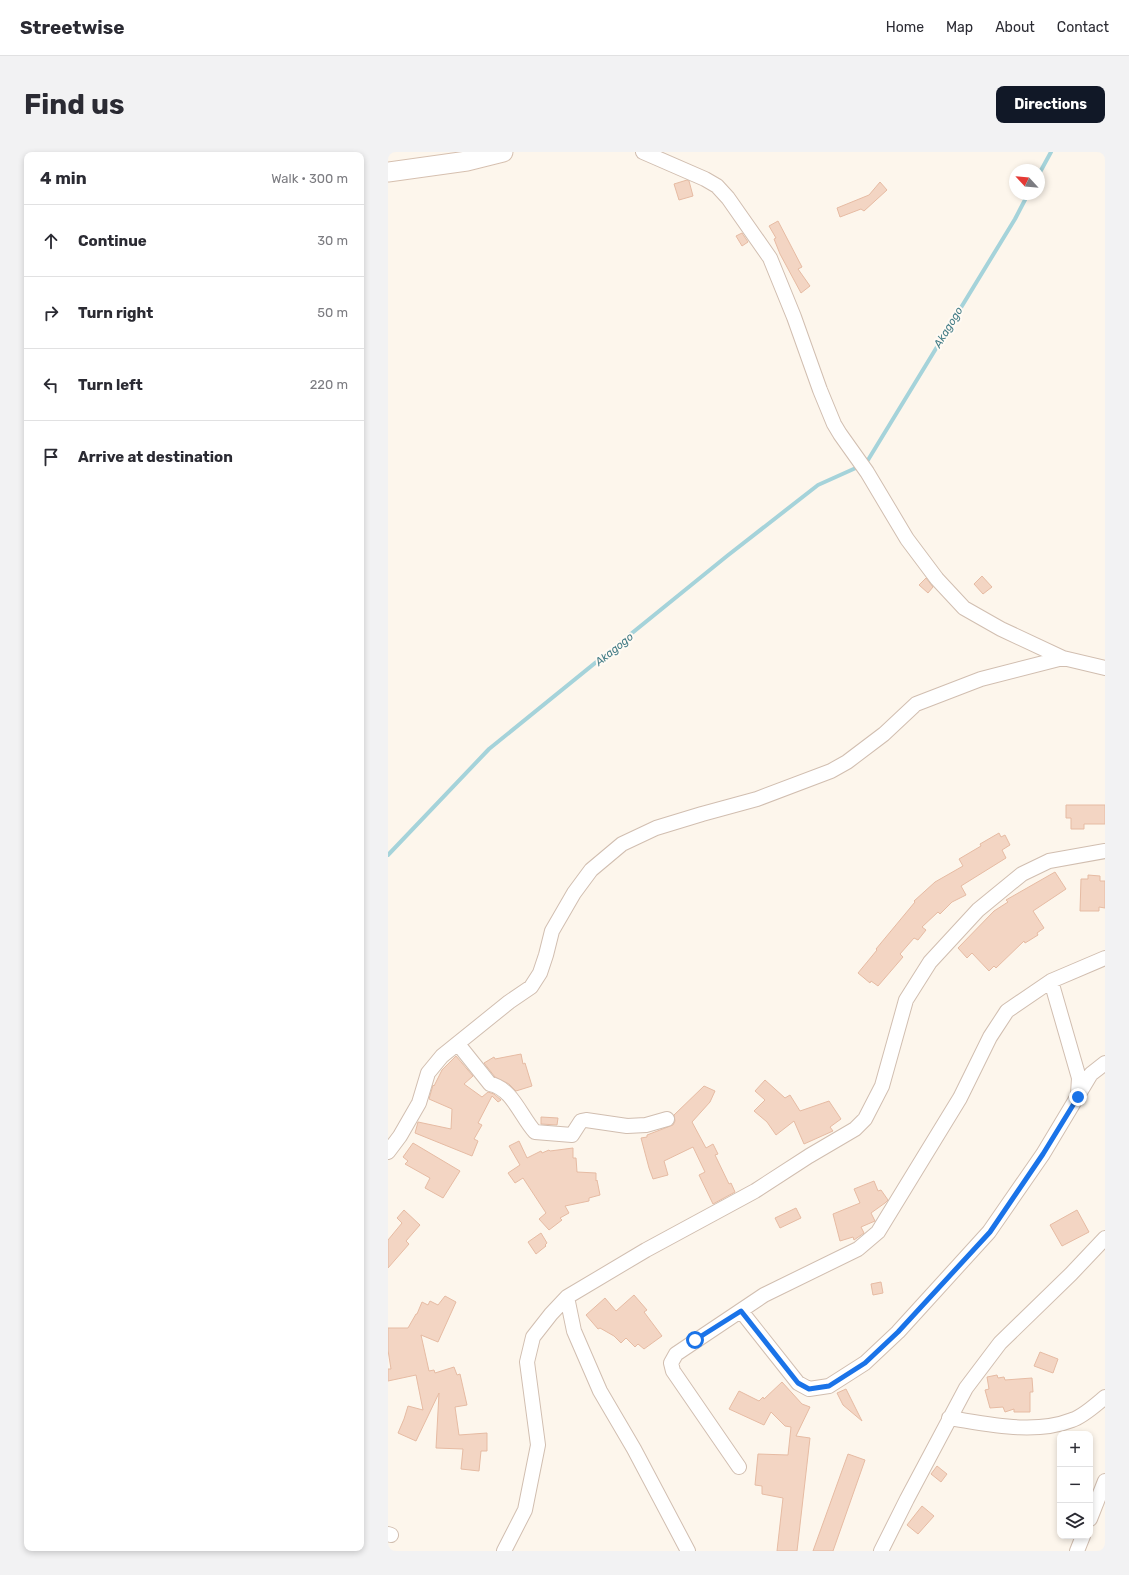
<!DOCTYPE html>
<html lang="en">
<head>
<meta charset="utf-8">
<style>
  body { margin:0; font-family:Rubik,sans-serif; background:#f2f2f3; color:#2b2b33 }
  .controls { position:absolute; right:12px; bottom:12px; display:grid; overflow:hidden; border-radius:8px; box-shadow:0 2px 6px #0003 }
  .controls button { width:36px; height:36px; display:grid; place-items:center; padding:0; border:0; border-bottom:1px solid #e1e1e2; background:#fff; color:#2b2b33; font:20px sans-serif }
  .compass { position:absolute; left:621px; top:12px; width:36px; height:36px; border-radius:50%; background:#fff; box-shadow:0 2px 6px #0003; rotate:296deg }
  .stop { position:absolute; width:12px; height:12px; margin:-9px; border:3px solid #1a73e8; border-radius:50%; background:#fff }
  .stop.end { background:#1a73e8; border-color:#fff; box-shadow:0 1px 4px #0008 }
  .list { margin:0; padding:0; list-style:none }
  h2 { display:flex; justify-content:space-between; align-items:center; height:52px; margin:0; padding:0 16px; font-size:17px }
  h2 small { font-size:13px; font-weight:400; color:#7c7c81 }
  .list li { display:grid; grid-template-columns:26px 1fr auto; gap:12px; align-items:center; box-sizing:border-box; height:72px; padding:0 16px; border-top:1px solid #e1e1e2 }
  .list b { display:block; font-size:15px; white-space:nowrap }
  .list em { font-size:13px; font-style:normal; color:#7c7c81 }
  .icon { flex:none; width:22px; height:22px; fill:none; stroke:currentColor; stroke-width:2; stroke-linecap:round; stroke-linejoin:round }
  .map { position:relative; flex:none; width:717px; height:1399px; overflow:hidden; border-radius:8px }
  header { display:flex; align-items:center; gap:24px; box-sizing:border-box; height:56px; padding:0 20px; background:#fff; border-bottom:1px solid #e1e1e2 }
  header strong { font-size:19px }
  nav { display:flex; gap:22px; margin-inline-start:auto; font-size:14px }
  .intro { display:flex; align-items:center; justify-content:space-between; box-sizing:border-box; height:96px; padding:0 24px }
  h1 { margin:0; font-size:28px }
  .button { padding:10px 18px; border-radius:8px; background:#111827; color:#fff; font-size:14px; font-weight:700 }
  main { display:flex; gap:24px; padding:0 24px }
  aside { flex:1; background:#fff; border-radius:8px; box-shadow:0 2px 6px #0003 }
  .map>svg:first-child { display:block }
  .lines { fill:none; stroke-linecap:round; stroke-linejoin:round }
  .stream { stroke:#a5d3da; stroke-width:4 }
  .building { fill:#f3d5c3; stroke:#e6bba3 }
  .minor-casing { stroke:#d1beb0; stroke-width:16 }
  .secondary-casing { stroke:#d6c0b0; stroke-width:21 }
  .minor { stroke:#fff; stroke-width:14 }
  .secondary { stroke:#fff; stroke-width:19 }
  .route { stroke:#1a73e8; stroke-width:5 }
  .labels { text-anchor:middle; stroke-width:4; stroke-linejoin:round; paint-order:stroke }
  .water-label { font-size:11px; font-style:italic; fill:#437c86; stroke:#fffaf3 }
</style>
</head>
<body>
<header>
<strong>Streetwise</strong>
<nav><a>Home</a><a>Map</a><a>About</a><a>Contact</a></nav>
</header>
<div class="intro"><h1>Find us</h1><a class="button">Directions</a></div>
<main>
<aside>
<h2>4 min<small>Walk · 300 m</small></h2>
<ul class="list">
<li><svg class="icon" aria-label="ahead" viewBox="0 0 24 24"><path d="M12 20V5M6 11l6-6 6 6"/></svg><div><b>Continue</b></div><em>30 m</em></li>
<li><svg class="icon" aria-label="right" viewBox="0 0 24 24"><path d="M7 20v-9h11M14 6l5 5-5 5"/></svg><div><b>Turn right</b></div><em>50 m</em></li>
<li><svg class="icon" aria-label="left" viewBox="0 0 24 24"><path d="M17 20v-9H6M10 6l-5 5 5 5"/></svg><div><b>Turn left</b></div><em>220 m</em></li>
<li><svg class="icon" aria-label="arrive" viewBox="0 0 24 24"><path d="M6 21V4h12l-3 4 3 4H6"/></svg><div><b>Arrive at destination</b></div></li>
</ul>
</aside>
<div class="map">
<svg width="717" height="1399" viewBox="0 0 717 1399">
  <rect width="100%" height="100%" fill="#fdf6ec"/>
  <g class="lines">
    <path class="stream" d="M 651,22 L 663,0
      M 480,308 L 627,67 L 640,42
      M 0,703 L 101,597 L 339,404 L 430,333 L 470,315"/>
  </g>
  <path class="building" d="M 299,28 L 301,29 L 305,44 L 291,48 L 286,32 Z
    M 492,30 L 499,38 L 476,59 L 473,57 L 452,65 L 449,56 L 481,43 Z
    M 390,69 L 414,115 L 410,117 L 422,134 L 413,141 L 392,102 L 386,87 L 388,86 L 381,74 Z
    M 354,81 L 360,90 L 354,94 L 348,84 Z
    M 594,424 L 604,435 L 595,442 L 586,432 Z
    M 538,426 L 545,435 L 540,441 L 531,433 Z
    M 678,653 L 717,653 L 717,672 L 696,672 L 696,677 L 683,677 L 683,666 L 678,666 Z
    M 611,681 L 613,685 L 617,683 L 622,693 L 614,698 L 618,706 L 573,734 L 578,743 L 564,750 L 552,762 L 550,760 L 534,775 L 538,778 L 530,788 L 526,786 L 512,802 L 515,805 L 490,834 L 483,829 L 482,831 L 470,821 L 489,798 L 488,797 L 527,750 L 526,749 L 547,730 L 575,714 L 571,707 L 593,694 L 592,692 Z
    M 667,720 L 678,737 L 645,759 L 656,776 L 649,781 L 650,783 L 642,788 L 637,791 L 636,789 L 608,816 L 606,814 L 601,819 L 584,801 L 579,806 L 570,796 L 606,759 L 620,750 L 618,748 Z
    M 700,723 L 712,724 L 712,729 L 717,729 L 717,756 L 711,755 L 711,759 L 692,759 L 693,727 L 700,727 Z
    M 133,902 L 135,912 L 137,911 L 144,934 L 128,939 L 121,932 L 107,925 L 96,911 L 106,905 L 107,907 Z
    M 68,904 L 85,924 L 76,932 L 94,945 L 100,940 L 106,942 L 113,948 L 110,950 L 104,944 L 90,971 L 94,973 L 86,987 L 90,989 L 84,1004 L 27,981 L 30,970 L 63,977 L 64,957 L 41,947 L 45,933 L 46,934 L 54,918 Z
    M 377,928 L 397,946 L 402,943 L 412,959 L 441,949 L 453,967 L 442,975 L 445,979 L 416,992 L 406,969 L 388,983 L 379,970 L 366,959 L 377,948 L 367,939 Z
    M 316,934 L 327,939 L 322,950 L 304,970 L 318,996 L 325,992 L 330,1002 L 327,1003 L 341,1032 L 343,1031 L 347,1040 L 325,1052 L 311,1023 L 317,1020 L 305,995 L 276,1009 L 280,1023 L 265,1027 L 261,1016 L 253,986 L 259,985 L 259,983 L 285,973 L 287,969 L 286,963 Z
    M 153,965 L 170,966 L 169,973 L 153,972 Z
    M 131,989 L 139,1006 L 153,999 L 154,1001 L 161,998 L 162,999 L 185,996 L 185,1006 L 188,1006 L 189,1020 L 208,1021 L 208,1029 L 209,1028 L 212,1043 L 201,1046 L 201,1049 L 177,1054 L 181,1061 L 172,1066 L 174,1068 L 161,1078 L 151,1067 L 158,1061 L 135,1026 L 127,1031 L 120,1021 L 132,1013 L 121,994 Z
    M 25,991 L 72,1019 L 55,1046 L 37,1036 L 42,1026 L 17,1012 L 20,1009 L 15,1005 Z
    M 486,1029 L 490,1039 L 493,1038 L 500,1048 L 497,1051 L 483,1061 L 487,1069 L 473,1075 L 476,1081 L 466,1088 L 465,1085 L 452,1089 L 445,1062 L 472,1051 L 466,1037 Z
    M 408,1056 L 413,1066 L 392,1076 L 387,1066 Z
    M 16,1058 L 32,1073 L 18,1089 L 21,1092 L 0,1116 L 0,1088 L 14,1071 L 9,1066 Z
    M 689,1058 L 701,1080 L 674,1094 L 662,1073 Z
    M 153,1081 L 159,1091 L 157,1093 L 158,1094 L 148,1102 L 140,1090 Z
    M 493,1130 L 495,1141 L 485,1143 L 483,1132 Z
    M 246,1143 L 259,1158 L 256,1160 L 274,1184 L 256,1197 L 250,1192 L 247,1195 L 238,1186 L 233,1191 L 226,1184 L 212,1176 L 210,1177 L 198,1163 L 217,1146 L 228,1159 Z
    M 57,1144 L 68,1150 L 50,1190 L 33,1183 L 41,1219 L 46,1218 L 47,1221 L 66,1215 L 69,1223 L 72,1222 L 79,1253 L 67,1255 L 71,1283 L 99,1281 L 99,1299 L 93,1299 L 91,1319 L 73,1317 L 75,1297 L 48,1296 L 51,1241 L 28,1289 L 10,1281 L 16,1267 L 20,1254 L 35,1258 L 28,1223 L 0,1229 L 0,1217 L 3,1217 L 0,1198 L 0,1176 L 20,1176 L 28,1162 L 29,1162 L 34,1150 L 40,1153 L 42,1149 L 50,1153 Z
    M 652,1200 L 670,1207 L 665,1221 L 646,1214 Z
    M 609,1223 L 610,1226 L 616,1225 L 617,1228 L 644,1226 L 645,1240 L 642,1240 L 642,1260 L 626,1260 L 626,1257 L 617,1260 L 615,1255 L 602,1256 L 597,1238 L 601,1237 L 599,1225 Z
    M 394,1230 L 414,1252 L 422,1255 L 408,1284 L 422,1286 L 409,1399 L 389,1399 L 395,1346 L 374,1342 L 374,1334 L 367,1333 L 370,1302 L 400,1303 L 403,1275 L 397,1274 L 383,1260 L 376,1273 L 341,1257 L 351,1239 L 371,1249 L 375,1245 L 376,1247 Z
    M 458,1237 L 474,1269 L 455,1253 L 449,1241 Z
    M 460,1302 L 477,1308 L 445,1399 L 425,1399 Z
    M 549,1314 L 559,1322 L 553,1330 L 543,1322 Z
    M 534,1354 L 546,1364 L 530,1382 L 519,1373 Z"/>
  <g class="lines">
    <defs>
      <path id="minor" d="M 255,0 L 317,27 L 329,34 L 340,46 L 382,106 L 406,165 L 432,238 L 446,272 L 452,282 L 479,320 L 519,387 L 549,427 L 576,456 L 613,477 L 675,506 L 717,516
        M 663,829 L 691,926 L 690,942
        M 70,892 L 102,932 C 124,936 133,965 147,980 L 184,983 L 193,969 L 198,968 L 239,974 L 258,973 L 279,967
        M 0,1000 L 12,984 L 31,951 L 40,921 L 54,904 L 121,850 L 143,835 L 152,821 L 158,803 L 164,779 L 186,741 L 203,718 L 234,692 L 268,676 L 314,662 L 369,647 L 443,619 L 459,610 L 496,582 L 528,552 L 593,527 L 675,506
        M 179,1145 L 186,1179 L 212,1239 L 246,1297 L 300,1399
        M 353,1159 L 410,1231 L 421,1237 L 441,1234 L 477,1211 L 510,1180 L 601,1080 L 655,1002 L 703,922 L 717,911
        M 561,1266 C 600,1272 646,1283 684,1268 C 694,1265 709,1252 717,1245
        M 351,1315 L 285,1219 L 283,1211 L 288,1202 L 376,1143 L 470,1097 L 490,1080 L 572,946 L 602,885 L 619,859 L 663,829 L 717,806
        M 702,1367 L 717,1329
        M 0,1382 L 3,1383
        M 116,1399 L 137,1358 L 150,1293 L 139,1210 L 145,1185 L 163,1162 L 179,1145 L 258,1098 L 367,1039 L 421,1004 L 467,977 L 477,967 L 494,934 L 518,848 L 542,810 L 590,758 L 634,722 L 661,709 L 717,699
        M 493,1399 L 519,1347 L 578,1236 L 612,1191 L 683,1122 L 717,1086
        M 689,1399 L 695,1384"/>
      <path id="secondary" d="M 0,20 L 79,9 L 115,0"/>
    </defs>
    <use href="#minor" class="minor-casing"/>
    <use href="#secondary" class="secondary-casing"/>
    <use href="#minor" class="minor"/>
    <use href="#secondary" class="secondary"/>
  </g>
  <g class="lines">
    <path class="route" d="M 307,1188 L 353,1159 L 410,1231 L 421,1237 L 441,1234 L 477,1211 L 510,1180 L 602,1080 L 655,1002 L 690,945"/>
  </g>
  <g class="labels">
    <g class="water-label">
      <text transform="translate(560 175) rotate(-59)" y="4">Akagogo</text>
      <text transform="translate(226 497) rotate(-39)" y="4">Akagogo</text>
    </g>
  </g>
</svg>
<div class="controls">
<button>+</button>
<button>−</button>
<button><svg class="icon" aria-label="layers" viewBox="0 0 24 24"><path d="M12 4l9 5-9 5-9-5zM3 14l9 5 9-5"/></svg></button>
</div>
<svg class="compass" viewBox="-18 -18 36 36"><path d="M0-13l5 13h-10z" fill="#e53935"/><path d="M0 13l5-13h-10z" fill="#7c7c81"/></svg>
<div class="stop" style="left:307px;top:1188px"></div>
<div class="stop end" style="left:690px;top:945px"></div>
</div>
</main>
</body>
</html>
